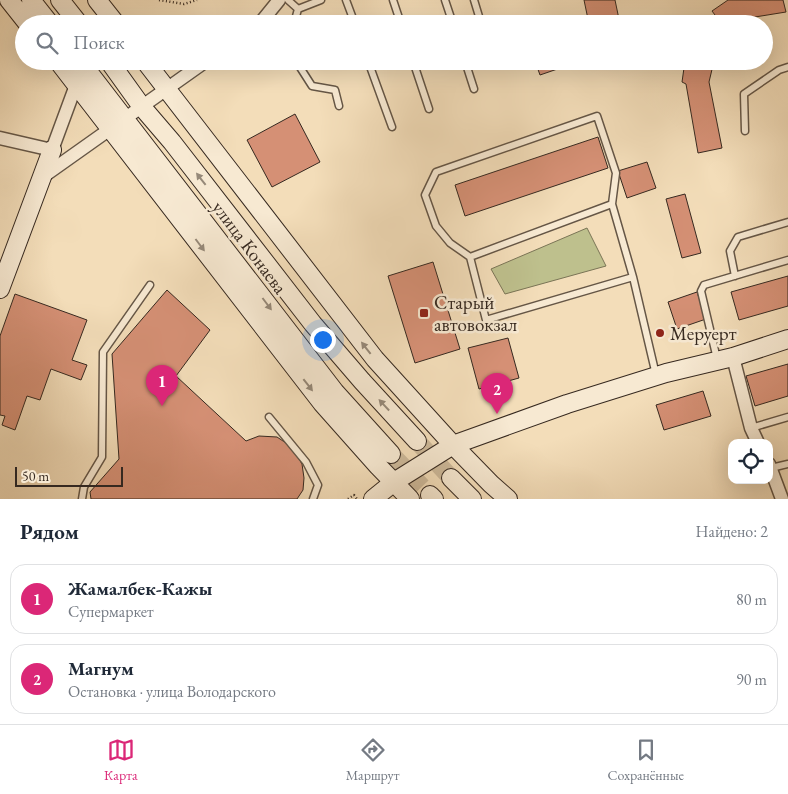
<!DOCTYPE html>
<html lang="ru">
<head>
<meta charset="utf-8">
<style>
  body { margin:0; font-family:"EB Garamond",serif; background:#f2f2f3; color:#1f2937 }
  .controls { position:absolute; right:15px; bottom:15px; display:grid; overflow:hidden; border-radius:10px; box-shadow:0 5px 20px #0002 }
  .controls button { width:45px; height:45px; display:grid; place-items:center; padding:0; border:0; border-bottom:1px solid #e0e1e3; background:#fff; color:#1f2937; font:25px sans-serif }
  .scale { position:absolute; left:15px; bottom:12px; width:108px; box-sizing:border-box; padding-left:5px; border:2px solid #362920; border-top:0; font-size:14px; line-height:18px; white-space:nowrap; color:#362920; -webkit-text-stroke:4px #f7e9d2; paint-order:stroke }
  .you { position:absolute; left:322px; top:339px; width:18px; height:18px; margin:-12px; border:4px solid #fff; border-radius:50%; background:#1a73e8; box-shadow:0 0 0 8px #1a73e833 }
  .badge { display:grid; place-items:center; width:32px; height:32px; border-radius:50%; background:#db2777; color:#fff; font-size:16px; font-weight:700 }
  .pin { position:absolute; translate:-50% -41px; filter:drop-shadow(0 1px 2px #0008) }
  .pin::after { content:''; position:absolute; top:26px; width:18px; height:15px; background:inherit; clip-path:polygon(0 0,100% 0,50% 100%) }
  .list { margin:0; padding:0; list-style:none }
  h2 { display:flex; justify-content:space-between; align-items:center; height:65px; margin:0; padding:0 20px; font-size:21px }
  h2 small { font-size:16px; font-weight:400; color:#747a83 }
  .list li { display:grid; grid-template-columns:32px 1fr auto; gap:15px; align-items:center; box-sizing:border-box; height:70px; margin:0 10px 10px; padding:0 10px; border:1px solid #e0e1e3; border-radius:15px }
  .list b { display:block; font-size:19px; white-space:nowrap }
  .list p { margin:0; font-size:16px; white-space:nowrap; color:#747a83 }
  .list em { font-size:16px; font-style:normal; color:#747a83 }
  .icon { flex:none; width:28px; height:28px; fill:none; stroke:currentColor; stroke-width:2; stroke-linecap:round; stroke-linejoin:round }
  .map { position:relative; flex:none; width:788px; height:499px; overflow:hidden }
  .search { position:absolute; background:#fff; box-shadow:0 5px 20px #0002; left:15px; right:15px; top:15px; height:55px; display:flex; align-items:center; gap:12px; box-sizing:border-box; padding:0 18px; border-radius:28px; color:#747a83; font-size:19px }
  .sheet { height:225px; background:#fff }
  nav { display:flex; justify-content:space-around; align-items:center; box-sizing:border-box; height:70px; border-top:1px solid #e0e1e3; background:#fff; font-size:14px; color:#747a83 }
  nav a { display:grid; justify-items:center; gap:2px }
  nav .on { color:#db2777 }
  .map>svg:first-child { display:block }
  .green { fill:#bec08d; stroke:#7a7456 }
  .building { fill:#d59075; stroke:#362920 }
  .lines { fill:none; stroke-linecap:round; stroke-linejoin:round }
  .secondary-tunnel { stroke:#cdb99a; stroke-width:18; stroke-dasharray:18 9; stroke-linecap:butt }
  .service-casing { stroke:#655646; stroke-width:9 }
  .minor-casing { stroke:#655646; stroke-width:15 }
  .secondary-casing { stroke:#362920; stroke-width:20 }
  .path { stroke:#362920; stroke-width:2.5; stroke-dasharray:1 2.5; stroke-linecap:butt }
  .service { stroke:#f7e9d2; stroke-width:6 }
  .minor { stroke:#f7e9d2; stroke-width:12 }
  .secondary { stroke:#f7e9d2; stroke-width:18 }
  .oneway { fill:#968979 }
  .poi-dot { fill:#8f2418; stroke:#f7e9d2; stroke-width:2 }
  .labels { text-anchor:middle; stroke-width:5; stroke-linejoin:round; paint-order:stroke }
  .street-label { font-size:19px; fill:#362920; stroke:#f7e9d2 }
  .poi-label { font-size:19px; fill:#362920; stroke:#f7e9d2; text-anchor:start }
</style>
</head>
<body>
<div class="map">
<svg width="788" height="499" viewBox="0 0 788 499">
  <rect width="100%" height="100%" fill="#f3ddb9"/>
  <filter id="stains"><feTurbulence type="fractalNoise" baseFrequency=".004" numOctaves="4"/><feColorMatrix values="0 0 0 0 .2 0 0 0 0 .09 0 0 0 0 .02 0 0 0 .5 -.17"/></filter>
  <radialGradient id="worn" r=".72"><stop offset=".6" stop-color="#630" stop-opacity="0"/><stop offset="1" stop-color="#630" stop-opacity=".3"/></radialGradient>
  <path class="green" d="M 587,228 L 606,266 L 505,294 L 491,269 Z"/>
  <path class="building" d="M 584,0 L 615,0 L 620,24 L 589,24 Z
    M 728,0 L 783,0 L 786,12 L 755,17 L 745,24 L 709,24 L 715,15 L 712,11 Z
    M 535,61 L 567,61 L 569,65 L 540,75 Z
    M 685,61 L 714,61 L 709,82 L 722,148 L 698,153 L 686,84 L 682,82 Z
    M 295,114 L 320,162 L 272,187 L 247,140 Z
    M 598,137 L 608,168 L 465,216 L 455,185 Z
    M 647,162 L 656,188 L 627,198 L 618,171 Z
    M 685,194 L 701,253 L 682,258 L 666,199 Z
    M 433,262 L 460,349 L 415,363 L 388,276 Z
    M 788,276 L 788,306 L 739,320 L 731,292 Z
    M 167,290 L 210,330 L 176,376 L 246,441 L 259,436 L 277,437 L 292,447 L 302,464 L 304,478 L 303,490 L 297,499 L 91,499 L 90,492 L 119,459 L 112,354 Z
    M 697,292 L 706,319 L 677,329 L 668,302 Z
    M 15,294 L 87,320 L 72,360 L 87,365 L 81,380 L 51,369 L 40,400 L 27,396 L 15,430 L 2,425 L 5,416 L 0,415 L 0,336 Z
    M 508,338 L 519,378 L 479,389 L 468,348 Z
    M 788,364 L 788,396 L 755,406 L 746,376 Z
    M 703,391 L 711,416 L 664,430 L 656,405 Z"/>
  <g class="lines">
    <path class="secondary-tunnel" d="M 417,441 L 451,478
      M 391,454 L 430,495"/>
    <defs>
      <path id="service" d="M 288,0 L 298,9
        M 346,0 L 355,24
        M 393,0 L 401,24
        M 445,0 L 453,24
        M 474,0 L 481,23
        M 294,24 L 298,9 L 321,0
        M 296,61 L 312,86 L 335,90 L 339,106
        M 368,61 L 392,127
        M 413,61 L 429,109
        M 465,61 L 474,89
        M 745,131 L 744,94 L 779,70 L 788,67
        M 470,257 L 612,204
        M 735,276 L 730,251 L 738,237 L 788,222
        M 633,277 L 612,204 L 616,173 L 597,116 L 436,172 L 425,195 L 436,226 L 450,243 L 470,257 L 486,320 L 633,277 L 656,375
        M 717,359 L 701,291 L 704,285 L 788,260
        M 269,417 L 306,462 L 318,485 L 313,499
        M 751,428 L 788,417
        M 771,468 L 788,464
        M 82,499 L 84,487 L 102,457 L 103,352 L 150,285"/>
      <path id="minor" d="M 258,24 L 262,21 L 279,0
        M 0,138 L 52,150 L 76,85
        M 41,178 L 206,61
        M 733,357 L 751,428 L 758,443
        M 769,464 L 782,499"/>
      <path id="secondary" d="M 9,0 L 28,24
        M 31,0 L 50,24
        M 60,0 L 79,24
        M 97,0 L 116,24
        M 58,61 L 322,403 L 378,466 L 410,499
        M 80,61 L 335,392 L 391,454
        M 109,61 L 142,107 L 172,142 L 313,324 L 362,381 L 417,441
        M 145,61 L 375,359 L 453,445 L 491,484 L 508,499
        M 0,289 L 52,150
        M 451,478 L 472,499
        M 430,495 L 434,499
        M 373,499 L 394,482 L 453,445 L 567,404 L 666,373 L 733,357 L 788,339"/>
    </defs>
    <use href="#service" class="service-casing"/>
    <use href="#minor" class="minor-casing"/>
    <use href="#secondary" class="secondary-casing"/>
    <path class="path" d="M 159,0 L 184,4 L 197,0
      M 348,499 L 354,495 L 357,499"/>
    <use href="#service" class="service"/>
    <use href="#minor" class="minor"/>
    <use href="#secondary" class="secondary"/>
  </g>
  <defs><path id="oneway-solid" d="M-6-.8H1V-3.2L6.5 0L1 3.2V.8H-6Z" transform="scale(1.25)"/></defs>
  <g class="oneway">
    <use href="#oneway-solid" transform="translate(201 179) rotate(-128)"/>
    <use href="#oneway-solid" transform="translate(200 245) rotate(53)"/>
    <use href="#oneway-solid" transform="translate(267 304) rotate(53)"/>
    <use href="#oneway-solid" transform="translate(366 348) rotate(-128)"/>
    <use href="#oneway-solid" transform="translate(308 385) rotate(52)"/>
    <use href="#oneway-solid" transform="translate(384 405) rotate(-133)"/>
  </g>
  <g class="poi-dot">
    <rect x="419" y="308" width="10" height="10" rx="2.5"/>
    <circle cx="660" cy="333" r="5"/>
  </g>
  <g class="labels">
    <g class="street-label">
      <text transform="translate(250 247) rotate(53)" y="7">улица Конаева</text>
    </g>
    <g class="poi-label">
      <text x="434" y="309">Старый<tspan x="434" dy="22">автовокзал</tspan></text>
      <text x="670" y="340">Меруерт</text>
    </g>
  </g>
  <rect width="100%" height="100%" filter="url(#stains)"/>
  <rect width="100%" height="100%" fill="url(#worn)"/>
</svg>
<div class="controls">
<button><svg class="icon" aria-label="locate" viewBox="0 0 24 24"><circle cx="12" cy="12" r="6"/><path d="M12 2v4M12 18v4M2 12h4M18 12h4"/></svg></button>
</div>
<div class="scale">50 m</div>
<div class="you"></div>
<div class="pin badge" style="left:162px;top:406px">1</div>
<div class="pin badge" style="left:497px;top:414px">2</div>
<div class="search"><svg class="icon" aria-label="search" viewBox="0 0 24 24"><circle cx="10" cy="10" r="6"/><path d="M15 15l6 6"/></svg>Поиск</div>
</div>
<section class="sheet">
<h2>Рядом<small>Найдено: 2</small></h2>
<ul class="list">
<li><span class="badge">1</span><div><b>Жамалбек-Кажы</b><p>Супермаркет</p></div><em>80 m</em></li>
<li><span class="badge">2</span><div><b>Магнум</b><p>Остановка · улица Володарского</p></div><em>90 m</em></li>
</ul>
</section>
<nav>
<a class="on"><svg class="icon" aria-label="map" viewBox="0 0 24 24"><path d="M3 6l6-2 6 2 6-2v14l-6 2-6-2-6 2zM9 4v14M15 6v14"/></svg>Карта</a>
<a><svg class="icon" aria-label="directions" viewBox="0 0 24 24"><path d="M12 3l9 9-9 9-9-9zM9 14v-3h6M13 9l2 2-2 2"/></svg>Маршрут</a>
<a><svg class="icon" aria-label="saved" viewBox="0 0 24 24"><path d="M7 4h10v16l-5-4-5 4z"/></svg>Сохранённые</a>
</nav>
</body>
</html>
